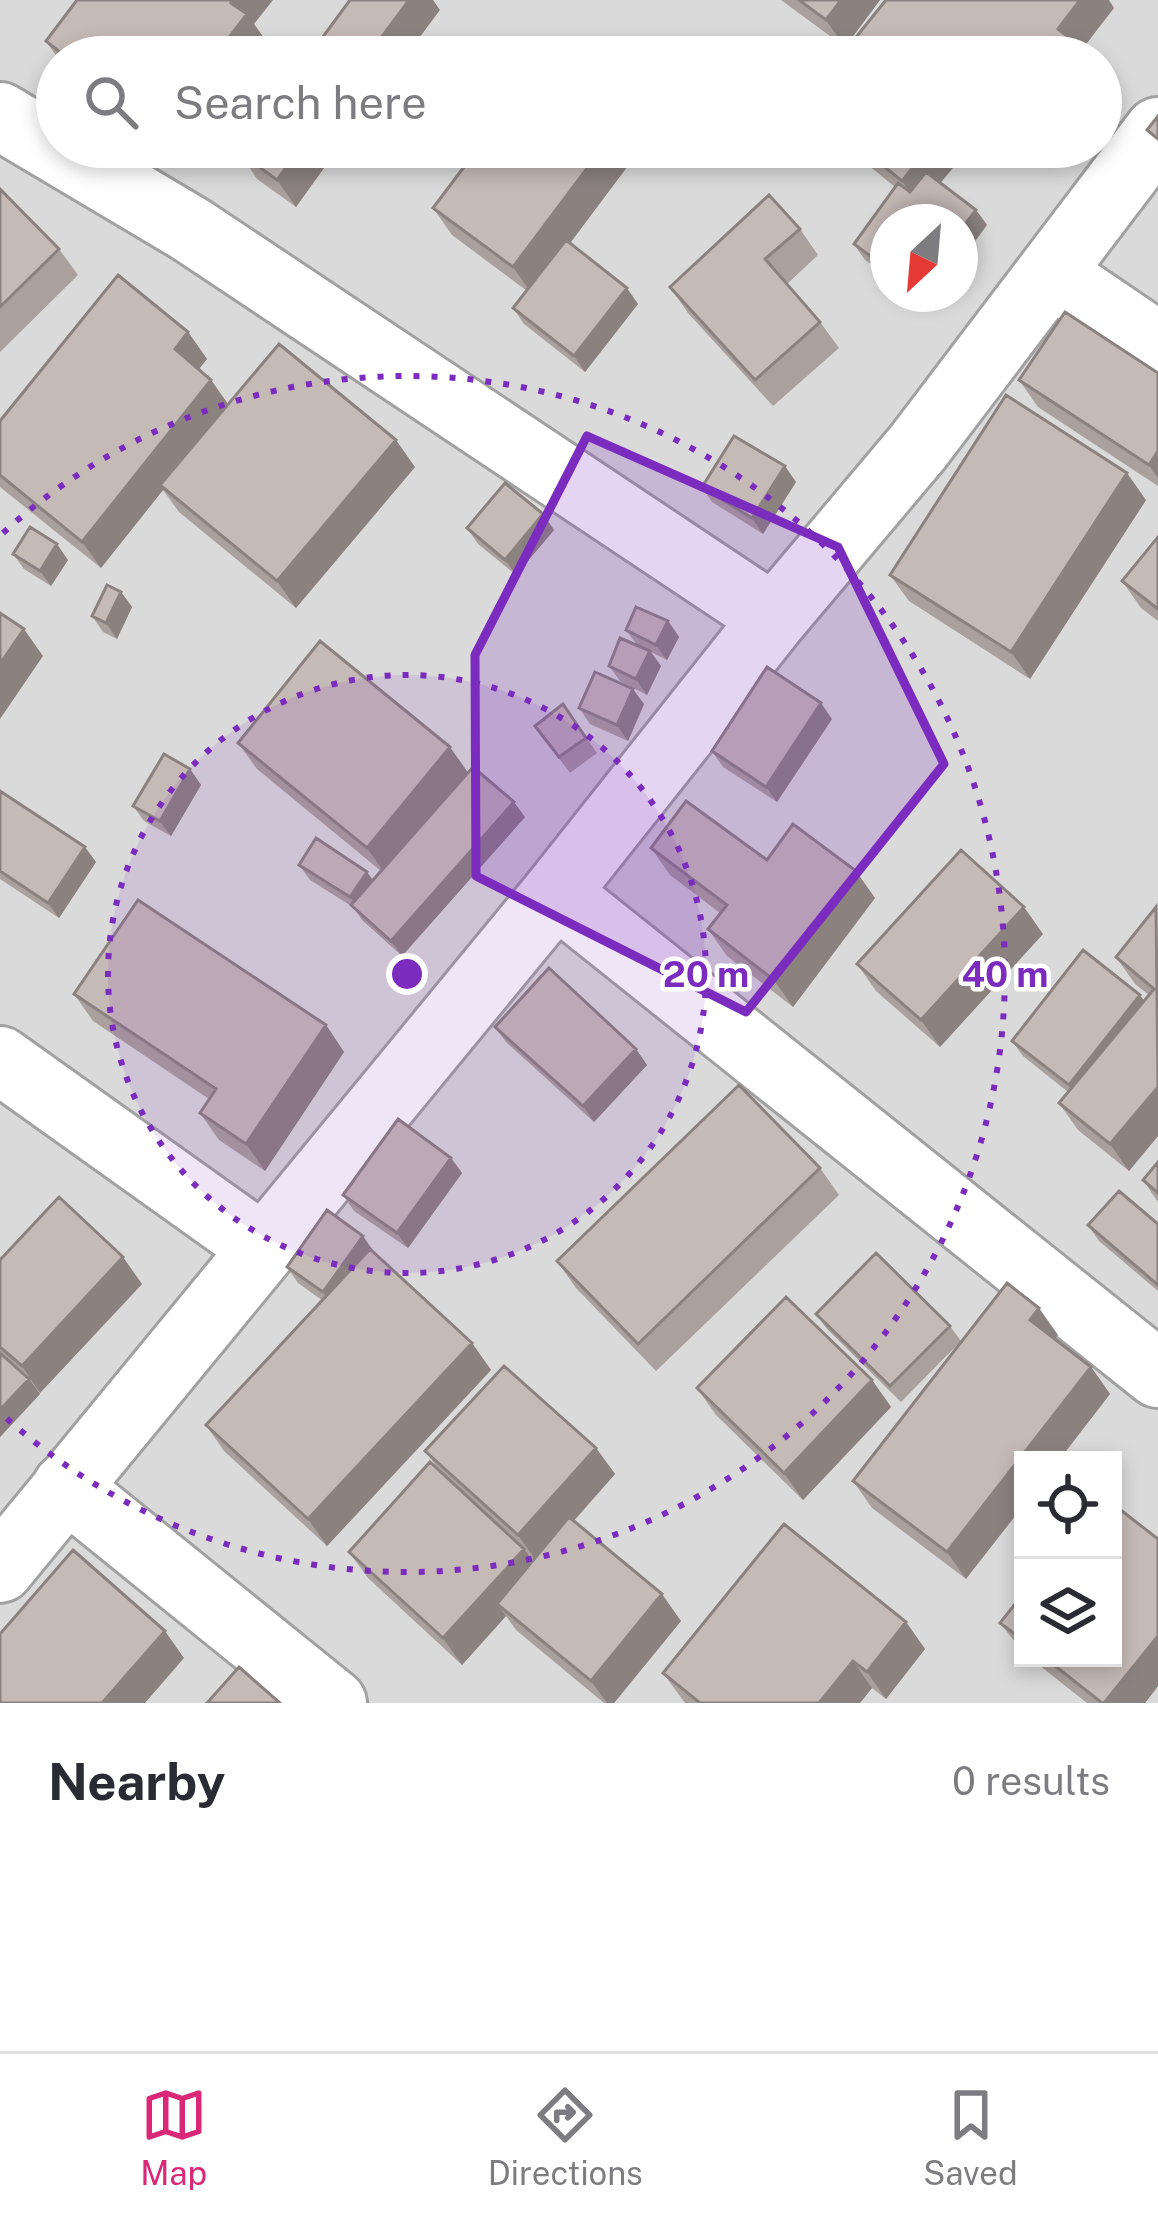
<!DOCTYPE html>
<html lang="en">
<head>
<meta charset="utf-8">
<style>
  body { margin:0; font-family:"Public Sans",sans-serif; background:#f2f2f3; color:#2b2b33 }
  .controls { position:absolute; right:36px; bottom:36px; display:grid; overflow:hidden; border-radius:0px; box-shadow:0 6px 18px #0003 }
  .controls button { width:108px; height:108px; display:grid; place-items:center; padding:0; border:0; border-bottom:3px solid #e1e1e2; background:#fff; color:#2b2b33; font:60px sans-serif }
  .compass { position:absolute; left:870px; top:204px; width:108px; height:108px; border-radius:50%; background:#fff; box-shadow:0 6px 18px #0003; rotate:206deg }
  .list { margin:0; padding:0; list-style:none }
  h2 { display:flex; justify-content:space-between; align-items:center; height:156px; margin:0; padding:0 48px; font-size:51px }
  h2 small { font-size:39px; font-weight:400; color:#7c7c81 }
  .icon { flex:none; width:66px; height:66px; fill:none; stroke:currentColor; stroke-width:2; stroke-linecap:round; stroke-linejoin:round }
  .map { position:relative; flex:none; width:1158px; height:1703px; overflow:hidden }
  .search { position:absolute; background:#fff; box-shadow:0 6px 18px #0003; left:36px; right:36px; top:36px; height:132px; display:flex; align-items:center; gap:30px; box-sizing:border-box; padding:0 42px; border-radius:66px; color:#7c7c81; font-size:45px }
  .sheet { height:348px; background:#fff }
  nav { display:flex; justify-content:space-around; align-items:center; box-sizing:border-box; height:168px; border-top:3px solid #e1e1e2; background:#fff; font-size:33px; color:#7c7c81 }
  nav a { display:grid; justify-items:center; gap:6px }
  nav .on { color:#db2777 }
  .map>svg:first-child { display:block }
  .residential { fill:#dbdada; fill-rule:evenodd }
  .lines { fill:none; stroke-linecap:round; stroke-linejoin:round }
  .minor-casing { stroke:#a1a1a1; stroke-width:72 }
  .minor { stroke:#fff; stroke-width:66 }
  .wall { fill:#aaa09d }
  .shaded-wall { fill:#8b8280 }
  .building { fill:#c6bab7; stroke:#8b8280; stroke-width:3 }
  .marked { fill:#7b2cbf; fill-opacity:0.2; stroke:#7b2cbf; stroke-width:9; stroke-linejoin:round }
  .ring { fill:none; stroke:#7b2cbf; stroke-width:6; stroke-dasharray:6 12 }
  .centre { fill:#7b2cbf; stroke:#fff; stroke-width:6 }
  .ring-label { font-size:36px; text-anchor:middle; font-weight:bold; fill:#7b2cbf; stroke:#fff; stroke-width:9; stroke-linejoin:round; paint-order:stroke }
</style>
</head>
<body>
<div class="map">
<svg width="1158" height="1703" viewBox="0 0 1158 1703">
  <rect width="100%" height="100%" fill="#efe9e3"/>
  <path class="residential" d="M 0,0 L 1158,0 L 1158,1703 L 0,1703 ZM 57,57 L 1101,57 L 1101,147 L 57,147 ZM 888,222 L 960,222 L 960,294 L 888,294 ZM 1023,1460 L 1113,1460 L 1113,1658 L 1023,1658 Z"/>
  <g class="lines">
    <defs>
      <path id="minor" d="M 0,116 L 190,229 L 774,618
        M 1052,274 L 1158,346
        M 556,893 L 1158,1374
        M 0,1060 L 262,1247
        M 66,1487 L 333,1703
        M 0,1569 L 556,893 L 774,618 L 918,447 L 1158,131"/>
    </defs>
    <use href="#minor" class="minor-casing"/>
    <use href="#minor" class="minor"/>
  </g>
  <path class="wall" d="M 781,0 L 880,0 L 845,47 Z
    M 254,24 L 266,41 L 253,57 L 57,57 L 46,41 Z
    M 339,147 L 296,207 L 257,179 L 239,152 Z
    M 479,147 L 642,147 L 570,243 L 638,304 L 585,372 L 524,324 L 513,308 L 527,291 L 452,235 L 433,208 Z
    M 846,147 L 970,147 L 940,183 L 976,210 L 987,225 L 888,222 L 888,276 L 865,260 L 854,244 L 895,187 Z
    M 1010,147 L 1053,147 L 1036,168 Z
    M 0,189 L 59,249 L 78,275 L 0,352 Z
    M 800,229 L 818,255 L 787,284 L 820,322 L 839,348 L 773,406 L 688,313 L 670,287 Z
    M 188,332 L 207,359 L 199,369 L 211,380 L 228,404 L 415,467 L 296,608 L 179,512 L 163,490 L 101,568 L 0,487 L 0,421 Z
    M 1158,373 L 1158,486 L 1038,407 L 1019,380 Z
    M 796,482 L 763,534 L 712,502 L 702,487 Z
    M 1146,500 L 1030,679 L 909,601 L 890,575 Z
    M 543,514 L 554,530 L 516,575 L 478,544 L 467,528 Z
    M 1158,537 L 1158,621 L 1141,608 L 1122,581 Z
    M 13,554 L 68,560 L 51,586 L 24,569 Z
    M 121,592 L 132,607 L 117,639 L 103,632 L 92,616 Z
    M 668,621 L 679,637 L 667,660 L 651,652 L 661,666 L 647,695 L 620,681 L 609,666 L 637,645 L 626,630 Z
    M 563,704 L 597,753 L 570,773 L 535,726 Z
    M 644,704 L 628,741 L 590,724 L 579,708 Z
    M 832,719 L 777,802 L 723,767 L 712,751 Z
    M 238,743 L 469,773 L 525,817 L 402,956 L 362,920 L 353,907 L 310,880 L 299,865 L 373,880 L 381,871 L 257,769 Z
    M 190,769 L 201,785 L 171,836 L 144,821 L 133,806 Z
    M 0,791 L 96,862 L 59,918 L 0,879 Z
    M 651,848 L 767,860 L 875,898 L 793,1007 L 727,956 L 708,929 L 720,913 L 670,875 Z
    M 1156,907 L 1158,1136 L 1129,1171 L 1078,1130 L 1059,1103 L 1068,1092 L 1023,1056 L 1012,1041 L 1144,1001 L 1149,995 L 1135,984 L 1116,957 Z
    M 1043,934 L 940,1047 L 876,991 L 857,964 Z
    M 74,994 L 326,1025 L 344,1052 L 265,1171 L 219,1140 L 200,1113 L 209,1099 L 93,1021 Z
    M 495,1027 L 636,1049 L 647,1065 L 594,1122 L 506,1042 Z
    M 451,1158 L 462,1173 L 408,1248 L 354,1211 L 343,1195 Z
    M 1158,1162 L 1158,1202 L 1143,1180 Z
    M 820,1168 L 839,1195 L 656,1371 L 576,1288 L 557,1261 Z
    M 1158,1224 L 1158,1291 L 1099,1241 L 1088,1225 Z
    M 373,1252 L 472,1343 L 491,1370 L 327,1546 L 224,1451 L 206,1425 L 322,1300 L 298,1283 L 287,1267 Z
    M 0,1260 L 142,1284 L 40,1393 L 36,1389 L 40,1394 L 0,1437 Z
    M 816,1314 L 950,1326 L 961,1341 L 901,1402 L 827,1329 Z
    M 1058,1335 L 1055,1339 L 1091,1367 L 1110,1394 L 1059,1460 L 1023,1460 L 966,1579 L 872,1508 L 853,1481 Z
    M 872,1380 L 891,1407 L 803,1500 L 716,1415 L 697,1388 Z
    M 596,1448 L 615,1474 L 574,1521 L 681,1621 L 614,1703 L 604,1703 L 516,1630 L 506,1616 L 462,1665 L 368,1578 L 349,1552 L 439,1470 L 425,1451 Z
    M 1023,1594 L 1023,1652 L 1000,1623 Z
    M 906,1622 L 925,1649 L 886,1699 L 872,1688 L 860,1703 L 685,1703 L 663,1673 Z
    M 1030,1658 L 1113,1658 L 1158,1686 L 1145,1703 L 1087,1703 Z"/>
  <path class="shaded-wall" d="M 233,0 L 273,0 L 254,24 L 266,41 L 253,57 L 214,57 Z
    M 409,0 L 433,0 L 440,10 L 405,57 L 367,57 Z
    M 841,0 L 880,0 L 845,47 L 826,20 Z
    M 1080,0 L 1109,0 L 1114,8 L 1077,56 L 1058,29 Z
    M 1101,70 L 1108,80 L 1101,88 Z
    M 301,147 L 339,147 L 296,207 L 277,180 Z
    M 603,147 L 642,147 L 532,294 L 513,267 Z
    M 929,147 L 970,147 L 920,208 L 902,181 Z
    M 1021,147 L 1053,147 L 1036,168 Z
    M 976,210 L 987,225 L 960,262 L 960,231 Z
    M 627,288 L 638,304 L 585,372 L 574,356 Z
    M 920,294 L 936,294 L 928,305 Z
    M 188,332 L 207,359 L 193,376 L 175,349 Z
    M 211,380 L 230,407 L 160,485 L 163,490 L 101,568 L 82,542 Z
    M 396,440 L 415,467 L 296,608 L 277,581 Z
    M 1158,451 L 1158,478 L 1149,465 Z
    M 785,466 L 796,482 L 763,534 L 752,518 Z
    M 1127,473 L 1146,500 L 1030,679 L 1011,652 Z
    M 543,514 L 554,530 L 516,575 L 505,560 Z
    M 57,544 L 68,560 L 51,586 L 40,571 Z
    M 121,592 L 132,607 L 117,639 L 106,623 Z
    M 668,621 L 679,637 L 667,660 L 656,645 Z
    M 24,629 L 43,656 L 0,719 L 0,664 Z
    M 650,651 L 661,666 L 647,695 L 636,679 Z
    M 633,689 L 644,704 L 628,741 L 617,725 Z
    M 821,703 L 832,719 L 777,802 L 766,787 Z
    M 450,747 L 469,774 L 386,875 L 367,848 Z
    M 190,769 L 201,785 L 171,836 L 160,821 Z
    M 514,802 L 525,817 L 402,956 L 391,941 Z
    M 85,847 L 96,862 L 59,918 L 48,903 Z
    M 856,871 L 875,898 L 793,1007 L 774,980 Z
    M 367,872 L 378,887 L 361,912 L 350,897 Z
    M 1024,907 L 1043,934 L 940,1047 L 921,1020 Z
    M 1140,995 L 1151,1010 L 1080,1101 L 1069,1085 Z
    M 326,1025 L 344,1052 L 265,1171 L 246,1144 Z
    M 636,1049 L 647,1065 L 594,1122 L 583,1106 Z
    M 1158,1087 L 1158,1136 L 1129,1171 L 1110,1144 Z
    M 451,1158 L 462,1173 L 408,1248 L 397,1233 Z
    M 363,1236 L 374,1252 L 334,1308 L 323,1292 Z
    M 123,1257 L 142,1284 L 40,1393 L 22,1366 Z
    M 1039,1308 L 1058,1335 L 1049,1347 L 1030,1320 Z
    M 472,1343 L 491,1370 L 327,1546 L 308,1519 Z
    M 1091,1367 L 1110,1394 L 1059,1460 L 1023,1460 L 1023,1506 L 966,1579 L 947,1552 Z
    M 29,1379 L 40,1394 L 0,1437 L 0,1410 Z
    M 872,1380 L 891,1407 L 803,1500 L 784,1473 Z
    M 596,1448 L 615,1474 L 537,1562 L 518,1535 Z
    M 524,1549 L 543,1575 L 497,1604 L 506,1616 L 462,1665 L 443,1638 Z
    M 662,1594 L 681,1621 L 614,1703 L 607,1703 L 591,1681 Z
    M 906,1622 L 925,1649 L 886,1699 L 867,1672 Z
    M 165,1631 L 184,1658 L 145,1703 L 102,1703 Z
    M 1158,1636 L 1158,1686 L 1145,1703 L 1104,1703 Z
    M 853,1661 L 872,1688 L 860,1703 L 819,1703 Z"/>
  <path class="building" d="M 77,0 L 233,0 L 231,3 L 247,14 L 214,57 L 66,57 L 46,41 Z
    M 350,0 L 409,0 L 367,57 L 308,57 Z
    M 799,0 L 841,0 L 826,20 Z
    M 886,0 L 1080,0 L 1058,29 L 1089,53 L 1086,57 L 840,57 Z
    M 559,40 L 583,57 L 546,57 Z
    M 1158,116 L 1158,139 L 1147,130 Z
    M 242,147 L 301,147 L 277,180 L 239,152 Z
    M 479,147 L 603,147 L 513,267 L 433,208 Z
    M 860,147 L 929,147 L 902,181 Z
    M 926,172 L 976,210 L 960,231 L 960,222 L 888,222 L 888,269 L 854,244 L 898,183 L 910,192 Z
    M 0,189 L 59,249 L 0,307 Z
    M 769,195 L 800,229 L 765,259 L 820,322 L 755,380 L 670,287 Z
    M 566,240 L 627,288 L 574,356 L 513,308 Z
    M 118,275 L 188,332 L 175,349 L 211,380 L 82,542 L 0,475 L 0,421 Z
    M 1065,312 L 1158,373 L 1158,451 L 1149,465 L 1019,380 Z
    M 279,344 L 396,440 L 277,581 L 160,485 Z
    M 1006,395 L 1127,473 L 1011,652 L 890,575 Z
    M 734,436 L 785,466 L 752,518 L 702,487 Z
    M 505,483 L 543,514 L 505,560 L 467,528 Z
    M 30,527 L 57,544 L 40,571 L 13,554 Z
    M 1158,537 L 1158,609 L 1122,581 Z
    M 107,585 L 121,592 L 106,623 L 92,616 Z
    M 636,607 L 668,621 L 656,645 L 626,630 Z
    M 0,613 L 24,629 L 0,664 Z
    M 620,638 L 650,651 L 636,679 L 609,666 Z
    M 320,641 L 450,747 L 367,848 L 238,743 Z
    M 767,667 L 821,703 L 766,787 L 712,751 Z
    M 595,672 L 633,689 L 617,725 L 579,708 Z
    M 563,704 L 586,738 L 559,757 L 535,726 Z
    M 164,754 L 190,769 L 160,821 L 133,806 Z
    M 473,767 L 514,802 L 391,941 L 351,905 Z
    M 0,791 L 85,847 L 48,903 L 0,871 Z
    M 686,801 L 767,860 L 793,824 L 856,871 L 774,980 L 708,929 L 727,905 L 651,848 Z
    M 316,838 L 367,872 L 350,897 L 299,865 Z
    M 961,850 L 1024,907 L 921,1020 L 857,964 Z
    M 138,900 L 326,1025 L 246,1144 L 200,1113 L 216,1089 L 74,994 Z
    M 1156,907 L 1158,1087 L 1110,1144 L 1059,1103 L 1154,989 L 1116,957 Z
    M 1083,950 L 1140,995 L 1069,1085 L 1012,1041 Z
    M 549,968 L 636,1049 L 583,1106 L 495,1027 Z
    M 739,1085 L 820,1168 L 638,1344 L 557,1261 Z
    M 398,1119 L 451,1158 L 397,1233 L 343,1195 Z
    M 1158,1162 L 1158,1193 L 1143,1180 Z
    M 1119,1191 L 1158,1224 L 1158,1285 L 1088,1225 Z
    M 59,1197 L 123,1257 L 22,1366 L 0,1347 L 0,1260 Z
    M 327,1210 L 363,1236 L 323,1292 L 287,1267 Z
    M 370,1249 L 472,1343 L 308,1519 L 206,1425 Z
    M 876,1253 L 950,1326 L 890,1386 L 816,1314 Z
    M 1007,1283 L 1039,1308 L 1030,1320 L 1091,1367 L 947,1552 L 853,1481 Z
    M 786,1297 L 872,1380 L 784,1473 L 697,1388 Z
    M 0,1353 L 29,1379 L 0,1410 Z
    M 504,1366 L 596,1448 L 518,1535 L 425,1451 Z
    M 430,1462 L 524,1549 L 443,1638 L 349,1552 Z
    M 1113,1504 L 1158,1539 L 1158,1636 L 1104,1703 L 1102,1703 L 1045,1658 L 1113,1658 Z
    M 569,1517 L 662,1594 L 591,1681 L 497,1604 Z
    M 784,1524 L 906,1622 L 867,1672 L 853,1661 L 819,1703 L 700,1703 L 663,1673 Z
    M 73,1550 L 165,1631 L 102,1703 L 0,1703 L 0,1634 Z
    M 1023,1594 L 1023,1640 L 1000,1623 Z
    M 239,1667 L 280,1703 L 207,1703 Z"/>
  <path class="marked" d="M 587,436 L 838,547 L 944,764 L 746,1012 L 476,876 L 475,655 Z"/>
  <circle cx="407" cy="974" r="299" fill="#7b2cbf" fill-opacity=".12"/>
  <g class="ring">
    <circle cx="407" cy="974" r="299"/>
    <path d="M3 533A598 598 0 1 1 3 1415"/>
  </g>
  <circle cx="407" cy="974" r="18" class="centre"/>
  <g class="ring-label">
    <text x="706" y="987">20 m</text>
    <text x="1005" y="987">40 m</text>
  </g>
</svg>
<div class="controls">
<button><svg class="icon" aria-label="locate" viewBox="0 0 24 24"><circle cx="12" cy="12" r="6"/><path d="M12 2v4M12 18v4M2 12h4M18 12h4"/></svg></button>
<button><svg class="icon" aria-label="layers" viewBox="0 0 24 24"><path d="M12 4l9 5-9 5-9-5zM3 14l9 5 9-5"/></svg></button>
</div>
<svg class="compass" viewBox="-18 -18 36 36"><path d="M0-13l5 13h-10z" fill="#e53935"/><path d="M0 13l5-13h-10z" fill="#7c7c81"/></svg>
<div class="search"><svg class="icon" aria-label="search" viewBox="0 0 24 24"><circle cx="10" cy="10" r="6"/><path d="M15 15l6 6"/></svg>Search here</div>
</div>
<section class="sheet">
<h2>Nearby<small>0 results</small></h2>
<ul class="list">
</ul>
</section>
<nav>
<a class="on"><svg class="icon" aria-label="map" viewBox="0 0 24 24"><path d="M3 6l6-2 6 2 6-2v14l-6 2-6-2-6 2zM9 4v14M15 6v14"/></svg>Map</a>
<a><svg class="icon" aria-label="directions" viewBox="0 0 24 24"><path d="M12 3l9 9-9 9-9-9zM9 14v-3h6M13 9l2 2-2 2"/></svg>Directions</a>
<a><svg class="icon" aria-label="saved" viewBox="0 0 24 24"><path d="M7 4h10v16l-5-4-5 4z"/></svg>Saved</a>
</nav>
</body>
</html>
